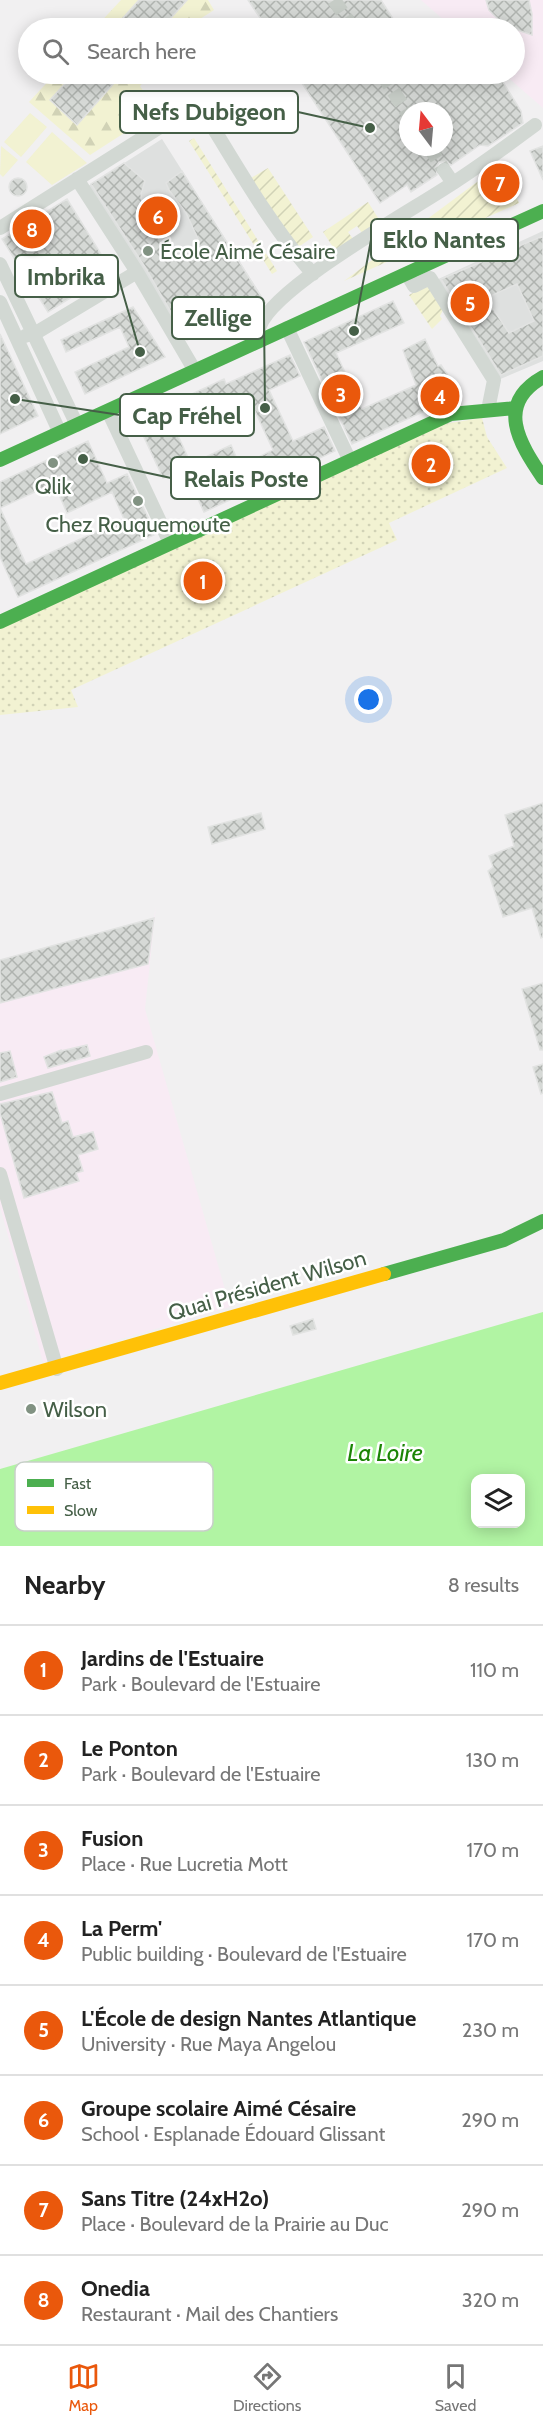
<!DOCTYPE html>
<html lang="en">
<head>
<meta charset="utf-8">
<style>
  body { margin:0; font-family:Cabin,sans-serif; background:#f6f6f6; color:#222 }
  .controls { position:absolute; right:18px; bottom:18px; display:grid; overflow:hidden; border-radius:12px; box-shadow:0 3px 15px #0003 }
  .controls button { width:54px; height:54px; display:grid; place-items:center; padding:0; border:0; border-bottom:2px solid #e0e0e0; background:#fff; color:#222; font:30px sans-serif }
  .compass { position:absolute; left:399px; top:102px; width:54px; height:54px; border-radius:50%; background:#fff; box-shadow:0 3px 15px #0003; rotate:344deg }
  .you { position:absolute; left:369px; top:700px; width:21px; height:21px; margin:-15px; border:4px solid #fff; border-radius:50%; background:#1a73e8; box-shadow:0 0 0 9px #1a73e833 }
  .badge { display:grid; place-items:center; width:39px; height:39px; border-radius:50%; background:#ea580c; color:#fff; font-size:20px; font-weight:700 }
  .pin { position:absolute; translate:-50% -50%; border:3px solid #fff; box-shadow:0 2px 6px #0006 }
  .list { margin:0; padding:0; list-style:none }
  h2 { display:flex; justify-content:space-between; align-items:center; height:78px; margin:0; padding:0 24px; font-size:26px }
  h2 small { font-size:20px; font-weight:400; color:#767676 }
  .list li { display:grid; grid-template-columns:39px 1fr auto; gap:18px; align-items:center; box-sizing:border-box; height:90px; padding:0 24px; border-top:2px solid #e0e0e0 }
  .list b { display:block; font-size:22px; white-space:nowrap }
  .list p { margin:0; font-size:20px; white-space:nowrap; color:#767676 }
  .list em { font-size:20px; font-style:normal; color:#767676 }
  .icon { flex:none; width:33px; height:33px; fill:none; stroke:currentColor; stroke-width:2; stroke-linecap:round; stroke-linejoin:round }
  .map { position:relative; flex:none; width:543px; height:1546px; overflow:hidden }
  .search { position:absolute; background:#fff; box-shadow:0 3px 15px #0003; left:18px; right:18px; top:18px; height:66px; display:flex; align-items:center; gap:15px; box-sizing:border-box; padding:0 21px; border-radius:33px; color:#767676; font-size:22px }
  .sheet { height:798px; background:#fff }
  nav { display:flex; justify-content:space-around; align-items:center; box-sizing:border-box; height:84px; border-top:2px solid #e0e0e0; background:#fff; font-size:16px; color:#767676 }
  nav a { display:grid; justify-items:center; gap:3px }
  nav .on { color:#ea580c }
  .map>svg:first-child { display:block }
  .commercial { fill:#f8ebf4 }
  .education { fill:#dee0df }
  .grass { fill:#f2f2d2 }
  .forest { fill:url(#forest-firs) }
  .park { fill:url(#park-dots) }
  .garden { fill:url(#garden-furrows) }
  .water { fill:#b1f4a3; fill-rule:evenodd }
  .building { fill:url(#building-cross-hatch); stroke:#e2e3e2; stroke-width:1.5; fill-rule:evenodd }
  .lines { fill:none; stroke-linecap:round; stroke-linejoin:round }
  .street-tunnel { stroke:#c6ccc6; stroke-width:14; stroke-dasharray:14 7; stroke-linecap:butt }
  .street { stroke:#d2d8d3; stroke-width:14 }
  .fast { stroke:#4caf50; stroke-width:14 }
  .slow { stroke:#ffc107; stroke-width:14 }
  .poi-dot { fill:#819282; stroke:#fff; stroke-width:2 }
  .labels { text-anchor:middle; stroke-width:5; stroke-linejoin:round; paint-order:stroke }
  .poi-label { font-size:22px; fill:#455f47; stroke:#fff; text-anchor:start }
  .street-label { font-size:22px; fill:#455f47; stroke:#fff }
  .water-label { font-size:24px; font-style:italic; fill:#1b8405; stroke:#fff }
  .key { fill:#fff; stroke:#c7cfc8; stroke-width:1.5 }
  .key-label { font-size:16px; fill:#455f47 }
  .leader { fill:none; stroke:#455f47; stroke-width:2 }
  .callout-dot { fill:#455f47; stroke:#fff; stroke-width:2 }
  .callout { fill:#fff; stroke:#455f47; stroke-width:2 }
  .callout-label { font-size:24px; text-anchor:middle; font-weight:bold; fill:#455f47 }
</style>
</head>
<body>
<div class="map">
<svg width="543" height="1546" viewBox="0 0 543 1546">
  <defs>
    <pattern id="forest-firs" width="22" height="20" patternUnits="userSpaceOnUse" patternTransform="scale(1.5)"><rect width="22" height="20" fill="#f2f2d2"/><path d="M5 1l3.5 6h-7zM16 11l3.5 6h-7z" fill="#d1d2b6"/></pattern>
    <pattern id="park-dots" width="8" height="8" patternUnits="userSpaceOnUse" patternTransform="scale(1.5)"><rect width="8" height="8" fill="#f2f2d2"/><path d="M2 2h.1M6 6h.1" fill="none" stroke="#d1d2b6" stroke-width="1.8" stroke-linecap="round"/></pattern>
    <pattern id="garden-furrows" width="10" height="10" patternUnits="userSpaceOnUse" patternTransform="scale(1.5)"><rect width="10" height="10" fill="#f2f2d2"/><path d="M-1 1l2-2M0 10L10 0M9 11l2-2" fill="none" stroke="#d1d2b6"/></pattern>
    <pattern id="building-cross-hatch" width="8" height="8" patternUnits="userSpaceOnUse" patternTransform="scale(1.5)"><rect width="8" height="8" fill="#d6d9d6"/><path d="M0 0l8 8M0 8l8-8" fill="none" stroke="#afb3af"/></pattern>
  </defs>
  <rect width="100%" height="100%" fill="#f1f0f1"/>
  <path class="commercial" d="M 421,0 L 543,0 L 543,108 L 504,74 L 514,74 L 514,28 L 453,28 Z
    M 156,906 L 145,1009 L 230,1307 L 43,1362 L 0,1207 L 0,960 L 154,918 Z"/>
  <path class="education" d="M 162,139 L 266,303 L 184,341 L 88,186 Z
    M 543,231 L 543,361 L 498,380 L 434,281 Z"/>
  <path class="grass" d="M 30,113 L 47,127 L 21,157 L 4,142 Z
    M 52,132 L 87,163 L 52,185 L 26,162 Z
    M 1,146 L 18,160 L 3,177 L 0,174 Z"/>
  <path class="forest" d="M 121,0 L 208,0 L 214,10 L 186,28 L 95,28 Z
    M 55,74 L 151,74 L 140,86 L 157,112 L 90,155 L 29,102 Z"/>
  <path class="park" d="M 482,418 L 487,437 L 507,468 L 389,523 L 397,540 L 71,690 L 78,707 L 0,715 L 0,626 L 437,425 Z"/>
  <path class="garden" d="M 194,138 L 277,271 L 272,274 L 189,141 Z
    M 268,168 L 313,237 L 297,248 L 251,178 Z
    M 503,168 L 519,203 L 344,281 L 481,179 Z
    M 368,202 L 380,221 L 362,233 L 357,226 L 348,232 L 353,239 L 335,250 L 323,232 Z
    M 428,285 L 443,310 L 440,316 L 442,319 L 432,329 L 409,295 Z"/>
  <path class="water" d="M 543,1312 L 543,1546 L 0,1546 L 0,1469 ZM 476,1478 L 520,1478 L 520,1524 L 476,1524 Z"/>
  <path class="building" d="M 139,0 L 187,0 L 162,28 L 114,28 Z
    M 248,0 L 381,0 L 399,28 L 267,28 Z
    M 486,0 L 529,0 L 532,14 L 532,35 L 512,28 L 499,20 L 489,10 Z
    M 74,74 L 122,74 L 77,125 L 50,100 Z
    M 296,74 L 498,74 L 521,111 L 523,123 L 488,146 L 480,145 L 451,165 L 447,162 L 439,162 L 436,167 L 437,175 L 411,192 L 407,185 L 380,203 ZM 408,111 L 444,111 L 444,147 L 408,147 Z
    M 543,146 L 543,180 L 530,151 Z
    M 124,163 L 145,181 L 141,194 L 143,208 L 155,234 L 174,255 L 188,260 L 198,253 L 198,239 L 186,213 L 169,190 L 166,183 L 182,171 L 265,303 L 263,304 L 187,340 L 145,267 L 91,184 Z
    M 499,170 L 505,183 L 497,187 L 491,174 Z
    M9 187a9 9 0 1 1 18 0a9 9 0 1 1-18 0Z
    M 67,199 L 112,272 L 48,312 L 2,239 Z
    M 543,236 L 543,356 L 501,375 L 441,279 ZM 517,284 L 534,321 L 509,333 L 486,298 Z
    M 393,301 L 404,323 L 336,353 L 362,409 L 416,385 L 403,350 L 425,339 L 438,366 L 441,365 L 449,377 L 444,380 L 454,398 L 352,444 L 304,342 Z
    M 133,307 L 165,357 L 85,394 L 75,372 L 129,347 L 120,327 L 66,352 L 61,340 Z
    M 0,334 L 38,416 L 0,434 Z
    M 290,355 L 300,376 L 269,390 L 293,441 L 324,427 L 335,451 L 204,512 L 184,469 L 163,478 L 136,420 L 224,379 L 226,384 ZM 248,396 L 273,450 L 240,466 L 231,445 L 191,464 L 175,429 Z
    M 88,441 L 107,483 L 127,474 L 156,534 L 18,597 L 0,557 L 0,482 ZM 54,483 L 67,513 L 112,492 L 124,519 L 26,564 L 0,508 Z
    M 543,803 L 543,937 L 541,938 L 532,908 L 503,917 L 488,871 L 493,867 L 489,856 L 514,846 L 505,815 Z
    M 261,813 L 265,829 L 212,844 L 208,827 Z
    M 154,918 L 148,964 L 0,1003 L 0,960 Z
    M 543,983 L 543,1050 L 540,1050 L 522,989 Z
    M 87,1045 L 90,1056 L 48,1068 L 44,1057 L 61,1050 L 61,1051 Z
    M 10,1051 L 17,1077 L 0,1082 L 0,1053 Z
    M 543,1064 L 543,1093 L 541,1094 L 533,1067 Z
    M 52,1092 L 62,1123 L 68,1121 L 73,1137 L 93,1132 L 98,1149 L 78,1155 L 83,1171 L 76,1173 L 79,1181 L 24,1198 L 0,1113 L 0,1104 Z
    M 313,1319 L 316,1329 L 293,1335 L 290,1326 Z"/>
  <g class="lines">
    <path class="street-tunnel" d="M 334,0 L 353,28
      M 382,74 L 408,114
      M 429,147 L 444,170"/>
    <path class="street" d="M 444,170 L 453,183
      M 77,179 L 137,272 L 195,371
      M 0,228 L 198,103 C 234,161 268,223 313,274
      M 0,264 L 77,425
      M 407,274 L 414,286 L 430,278 L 494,380 L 488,410
      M 0,302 L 60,433
      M 260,326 C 275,286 413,210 453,183 C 481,165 508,145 535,125
      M 287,328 L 350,461
      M 25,336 L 39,331 L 137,272
      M 108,411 L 170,543
      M 0,1094 L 146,1052
      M 0,1174 L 57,1369"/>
    <path class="fast" d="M 543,377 C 495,404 519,443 543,478
      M 0,460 L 543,211
      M 0,622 L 451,414 L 515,408
      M 384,1274 L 504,1240 L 543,1221"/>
    <path class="slow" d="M 0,1383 L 384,1274"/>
  </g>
  <g class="poi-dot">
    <circle cx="148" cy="251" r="6"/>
    <circle cx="53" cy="463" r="6"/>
    <circle cx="138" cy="501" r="6"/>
    <circle cx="31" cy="1409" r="6"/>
  </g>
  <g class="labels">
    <g class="poi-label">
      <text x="160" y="259">École Aimé Césaire</text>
      <text x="53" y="494" text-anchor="middle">Qlik</text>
      <text x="138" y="532" text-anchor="middle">Chez Rouquemoute</text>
      <text x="43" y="1417">Wilson</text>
    </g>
    <g class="street-label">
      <text transform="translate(267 1285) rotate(-16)" y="8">Quai Président Wilson</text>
    </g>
    <g class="water-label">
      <text x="385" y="1461">La Loire</text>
    </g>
  </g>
  <rect x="15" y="1462" width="198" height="69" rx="9" class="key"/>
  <rect x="27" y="1479" width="27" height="8" fill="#4caf50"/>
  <rect x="27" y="1506" width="27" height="8" fill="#ffc107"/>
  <g class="key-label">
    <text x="64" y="1489">Fast</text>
    <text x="64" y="1516">Slow</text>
  </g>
  <path class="leader" d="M370 128L298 112M354 331L371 240M140 352L118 276M265 408L264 318M15 399L120 415M83 459L171 478"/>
  <g class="callout-dot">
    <circle cx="370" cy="128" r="6"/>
    <circle cx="354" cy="331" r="6"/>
    <circle cx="140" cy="352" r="6"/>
    <circle cx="265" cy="408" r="6"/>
    <circle cx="15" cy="399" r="6"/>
    <circle cx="83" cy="459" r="6"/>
  </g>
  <g class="callout">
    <rect x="120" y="91" width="178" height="42" rx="6"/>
    <rect x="371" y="219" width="147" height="42" rx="6"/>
    <rect x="15" y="255" width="103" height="42" rx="6"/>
    <rect x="172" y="297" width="92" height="42" rx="6"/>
    <rect x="120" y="394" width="134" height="42" rx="6"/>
    <rect x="171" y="457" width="149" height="42" rx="6"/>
  </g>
  <g class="callout-label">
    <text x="209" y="120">Nefs Dubigeon</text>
    <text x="444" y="248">Eklo Nantes</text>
    <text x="66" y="285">Imbrika</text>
    <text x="218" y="326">Zellige</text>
    <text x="187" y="424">Cap Fréhel</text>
    <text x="246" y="487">Relais Poste</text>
  </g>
</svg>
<div class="controls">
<button><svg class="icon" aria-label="layers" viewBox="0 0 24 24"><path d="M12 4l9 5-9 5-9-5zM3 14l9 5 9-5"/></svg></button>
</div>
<svg class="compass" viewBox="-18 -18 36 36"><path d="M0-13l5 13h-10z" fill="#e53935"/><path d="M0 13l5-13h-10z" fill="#767676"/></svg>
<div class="you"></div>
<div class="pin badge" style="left:203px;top:581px">1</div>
<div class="pin badge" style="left:431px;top:464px">2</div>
<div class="pin badge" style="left:341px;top:394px">3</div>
<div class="pin badge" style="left:440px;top:396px">4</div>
<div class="pin badge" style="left:470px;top:303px">5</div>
<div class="pin badge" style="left:158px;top:216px">6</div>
<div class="pin badge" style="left:500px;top:183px">7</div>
<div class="pin badge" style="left:32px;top:229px">8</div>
<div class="search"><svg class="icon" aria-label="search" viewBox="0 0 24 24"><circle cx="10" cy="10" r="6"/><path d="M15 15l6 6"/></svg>Search here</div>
</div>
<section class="sheet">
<h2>Nearby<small>8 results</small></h2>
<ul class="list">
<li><span class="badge">1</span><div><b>Jardins de l'Estuaire</b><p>Park · Boulevard de l'Estuaire</p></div><em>110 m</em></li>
<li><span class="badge">2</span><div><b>Le Ponton</b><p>Park · Boulevard de l'Estuaire</p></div><em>130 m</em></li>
<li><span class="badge">3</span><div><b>Fusion</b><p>Place · Rue Lucretia Mott</p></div><em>170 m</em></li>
<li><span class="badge">4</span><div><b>La Perm'</b><p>Public building · Boulevard de l'Estuaire</p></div><em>170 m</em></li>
<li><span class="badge">5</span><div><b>L'École de design Nantes Atlantique</b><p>University · Rue Maya Angelou</p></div><em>230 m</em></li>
<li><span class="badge">6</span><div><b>Groupe scolaire Aimé Césaire</b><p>School · Esplanade Édouard Glissant</p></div><em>290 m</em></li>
<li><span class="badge">7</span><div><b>Sans Titre (24xH2o)</b><p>Place · Boulevard de la Prairie au Duc</p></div><em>290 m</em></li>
<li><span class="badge">8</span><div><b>Onedia</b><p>Restaurant · Mail des Chantiers</p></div><em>320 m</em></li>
</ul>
</section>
<nav>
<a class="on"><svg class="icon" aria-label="map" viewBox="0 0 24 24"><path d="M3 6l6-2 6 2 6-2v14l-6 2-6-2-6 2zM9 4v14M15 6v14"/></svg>Map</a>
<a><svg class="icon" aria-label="directions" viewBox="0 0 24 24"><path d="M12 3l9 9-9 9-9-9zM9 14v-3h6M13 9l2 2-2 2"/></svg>Directions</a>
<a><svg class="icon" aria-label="saved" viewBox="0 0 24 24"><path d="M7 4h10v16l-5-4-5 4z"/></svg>Saved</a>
</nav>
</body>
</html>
